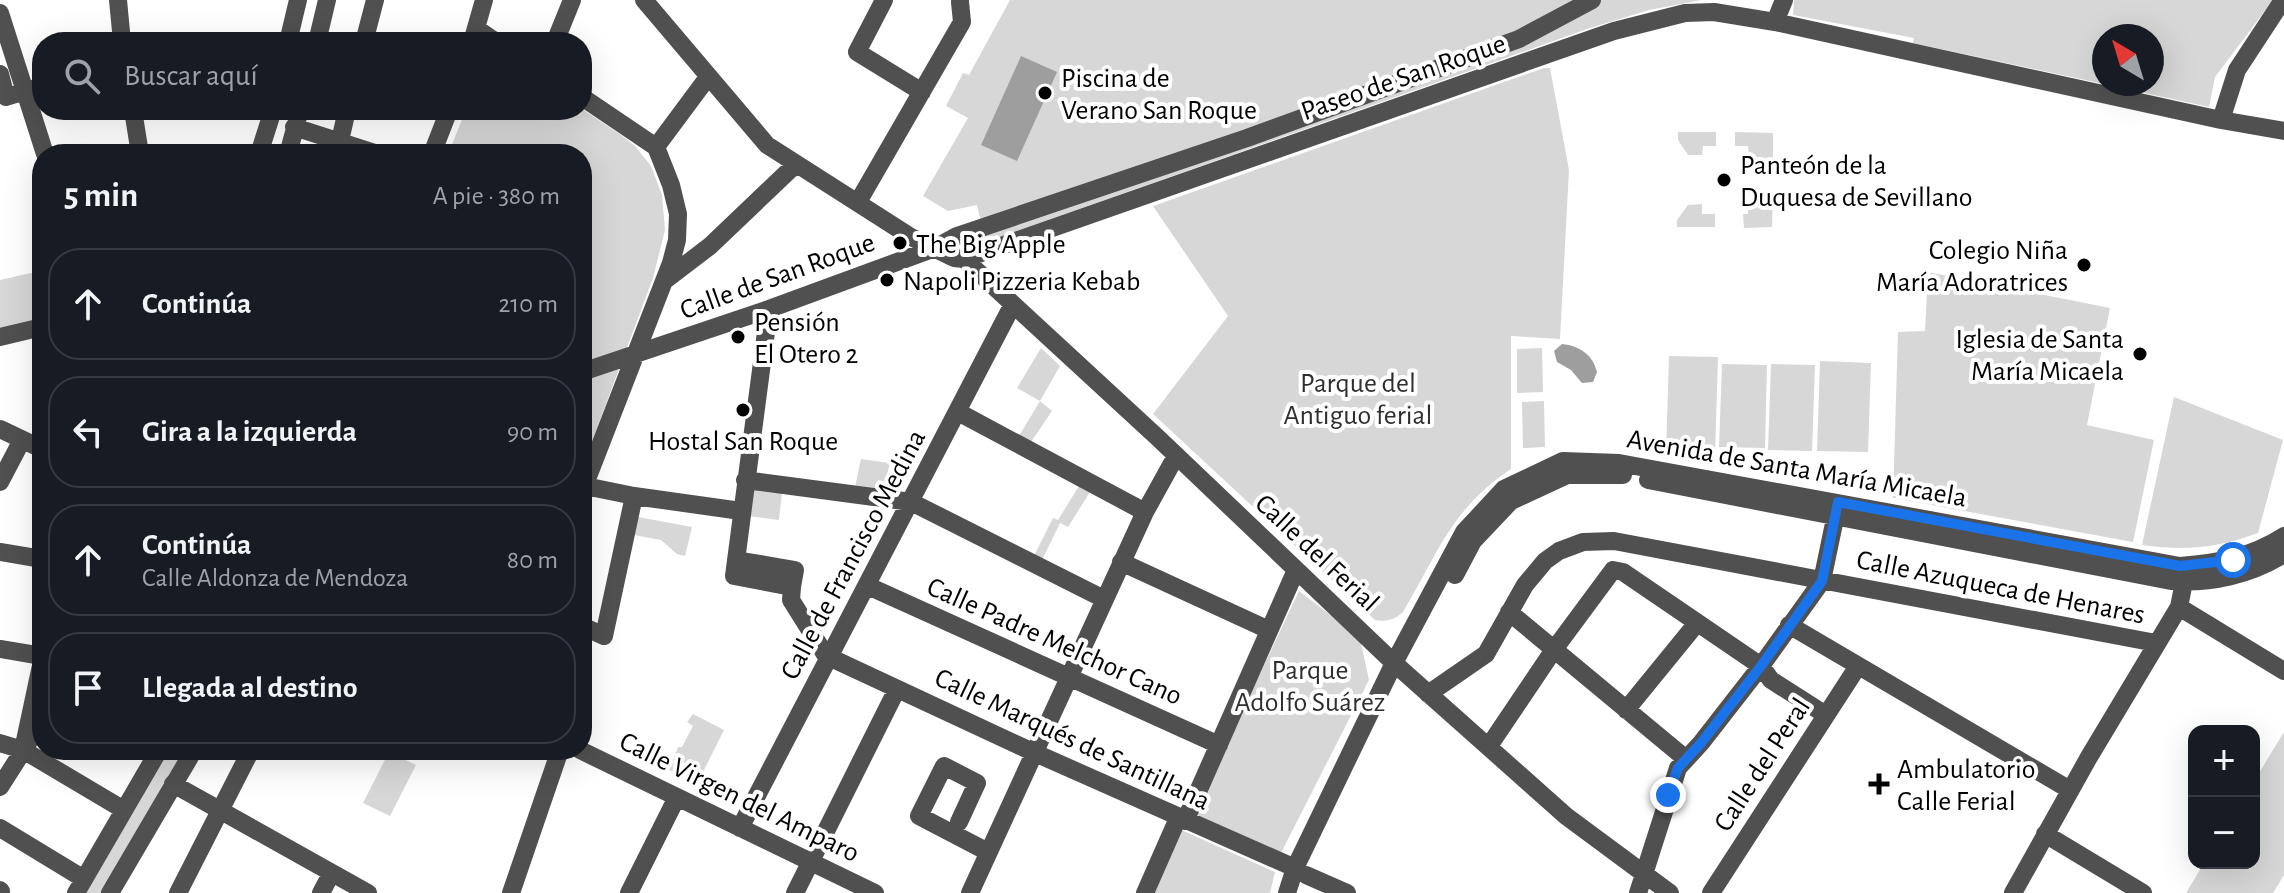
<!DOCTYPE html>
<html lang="es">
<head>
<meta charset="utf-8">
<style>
  body { margin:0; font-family:"Alegreya Sans",sans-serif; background:#242831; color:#f1f3f6 }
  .controls { position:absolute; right:24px; bottom:24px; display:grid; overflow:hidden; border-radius:16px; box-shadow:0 8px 32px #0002 }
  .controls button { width:72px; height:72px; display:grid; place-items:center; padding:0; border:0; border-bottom:2px solid #363941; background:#171b24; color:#f1f3f6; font:40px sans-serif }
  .compass { position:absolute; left:2092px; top:24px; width:72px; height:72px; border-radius:50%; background:#171b24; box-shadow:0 8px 32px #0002; rotate:322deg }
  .stop { position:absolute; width:24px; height:24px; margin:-18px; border:6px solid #1a73e8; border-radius:50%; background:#fff }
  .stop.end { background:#1a73e8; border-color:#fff; box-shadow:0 2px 8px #0008 }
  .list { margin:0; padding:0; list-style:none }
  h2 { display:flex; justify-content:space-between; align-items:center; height:104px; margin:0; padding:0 32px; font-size:34px }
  h2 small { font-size:26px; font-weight:400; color:#9ea1a6 }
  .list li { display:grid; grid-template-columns:52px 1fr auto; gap:24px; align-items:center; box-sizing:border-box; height:112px; margin:0 16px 16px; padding:0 16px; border:2px solid #363941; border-radius:32px }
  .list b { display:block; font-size:30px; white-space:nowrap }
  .list p { margin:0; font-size:26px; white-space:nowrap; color:#9ea1a6 }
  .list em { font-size:26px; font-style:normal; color:#9ea1a6 }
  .icon { flex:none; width:44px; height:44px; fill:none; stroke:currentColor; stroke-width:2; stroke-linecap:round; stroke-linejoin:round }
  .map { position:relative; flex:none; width:2284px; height:893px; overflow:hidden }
  .search { position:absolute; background:#171b24; box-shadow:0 8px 32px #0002; left:32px; top:32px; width:560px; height:88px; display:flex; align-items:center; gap:20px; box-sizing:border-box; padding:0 28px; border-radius:32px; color:#9ea1a6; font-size:30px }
  .panel { position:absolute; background:#171b24; box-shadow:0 8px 32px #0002; left:32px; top:144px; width:560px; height:616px; border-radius:32px }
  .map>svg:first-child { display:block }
  .green { fill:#d7d7d7 }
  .water { fill:#9e9e9e }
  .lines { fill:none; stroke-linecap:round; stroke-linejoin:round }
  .minor { stroke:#505050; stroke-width:18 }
  .route { stroke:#1a73e8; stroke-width:10 }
  .poi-dot { fill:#000; stroke:#fff; stroke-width:3 }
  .labels { text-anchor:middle; stroke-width:8; stroke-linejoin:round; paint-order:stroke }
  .street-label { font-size:28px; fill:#000; stroke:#fff }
  .poi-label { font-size:28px; fill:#000; stroke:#fff; text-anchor:start }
  .park-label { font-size:28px; fill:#2e2e2e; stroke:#fff }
</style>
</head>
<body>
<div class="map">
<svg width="2284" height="893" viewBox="0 0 2284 893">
  <rect width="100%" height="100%" fill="#fff"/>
  <path class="green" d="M 1010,0 L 1702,0 L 1649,10 L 1590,28 L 986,242 L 977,205 L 948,211 L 923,196 L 968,118 L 946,106 L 963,73 L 969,75 Z
    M 1794,0 L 2273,0 L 2215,77 L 2209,107 L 2104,84 L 2152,84 L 2152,36 L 2104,36 L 2104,84 L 1913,43 L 1914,38 L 1793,15 Z
    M 1544,68 L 1550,68 L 1569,170 L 1560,339 L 1511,336 L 1511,469 C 1450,510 1439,552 1403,612 C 1394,620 1387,622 1375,620 L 1153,414 L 1228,316 L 1153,206 Z
    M 582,109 L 621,135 L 635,146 L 651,166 L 662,195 L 665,230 L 653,278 L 582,468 L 582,154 L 448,154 L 466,110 Z
    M 1678,132 L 1716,132 L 1716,146 L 1703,146 L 1702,155 L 1688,155 L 1678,140 Z
    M 1735,132 L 1773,133 L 1773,171 L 1759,171 L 1760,157 L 1749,157 L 1748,146 L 1735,146 Z
    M 1759,190 L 1773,190 L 1772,227 L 1744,228 L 1743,214 L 1748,214 L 1748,203 L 1759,203 Z
    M 1702,204 L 1702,214 L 1715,214 L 1715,227 L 1677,227 L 1677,220 L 1688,205 Z
    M 40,271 L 42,322 L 0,332 L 0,280 Z
    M 1928,272 L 2110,308 L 2087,425 L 2154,440 L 2133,542 L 1893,498 L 1898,332 L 1925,331 Z
    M 1041,348 L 1060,366 L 1040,401 L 1052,411 L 1031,442 L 1019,436 L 1040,401 L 1017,388 Z
    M 1542,348 L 1543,392 L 1517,393 L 1517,349 Z
    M 1669,356 L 1718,357 L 1715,454 L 1666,453 Z
    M 1820,361 L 1871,363 L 1868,452 L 1817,451 Z
    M 1722,364 L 1767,365 L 1765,448 L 1719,447 Z
    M 1771,364 L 1815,365 L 1812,451 L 1768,450 Z
    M 2174,397 L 2283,440 L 2258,533 C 2218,548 2185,551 2142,545 Z
    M 1544,401 L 1545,447 L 1523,448 L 1522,402 Z
    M 861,459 L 890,463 L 883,490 L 855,487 Z
    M 1079,486 L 1090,492 L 1068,527 L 1060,523 L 1042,560 L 1034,556 L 1053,518 L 1058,520 Z
    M 752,487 L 782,492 L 779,520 L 748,516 Z
    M 638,517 L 692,527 L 685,556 L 677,554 L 661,540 L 634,535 Z
    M 1299,591 L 1360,638 L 1369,680 L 1281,853 L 1194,814 Z
    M 693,714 L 724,730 L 697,784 L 669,770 L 678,747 L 682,747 L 693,726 L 687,722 Z
    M 2284,732 L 2284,875 L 2273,893 L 2186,893 L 2204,863 L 2254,863 L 2254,781 Z
    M 167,750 L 187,750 L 103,893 L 84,893 Z
    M 389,752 L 416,765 L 390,816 L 363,803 Z
    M 1177,828 L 1275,872 L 1270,893 L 1148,893 Z"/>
  <path class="water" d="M 1021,56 L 1057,72 L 1017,161 L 981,145 Z
    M 1562,344 C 1580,346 1593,355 1597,372 L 1593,382 L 1582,383 L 1571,370 L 1557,362 L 1554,351 Z"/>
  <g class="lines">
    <path class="minor" d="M 118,0 L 122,42
      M 644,0 L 767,145 L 911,237 L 954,258 L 964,259 L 1157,437 L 1394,663 L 1566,816 L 1670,893
      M 884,0 L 857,52 L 922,92
      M 0,13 L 45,154
      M 1775,22 L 1784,0
      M 477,29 L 496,42
      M 205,42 L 237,42
      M 288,42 L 298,0
      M 317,42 L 327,0
      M 364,42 L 375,0
      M 472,42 L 484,0
      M 555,42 L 572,0
      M 0,74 L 6,97 L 42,86
      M 582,97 L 656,147 L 671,185 L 678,214 L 677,240 L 671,263 L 582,492
      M 133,110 L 140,154
      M 2221,120 L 2237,70 L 2283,0
      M 294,127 L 378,154
      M 656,147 L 708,77
      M 259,154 L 273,110
      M 288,154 L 300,110
      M 337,154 L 347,110
      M 432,154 L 449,110
      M 858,202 L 962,22 L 960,2
      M 964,259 L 1614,31 L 1685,13 L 1714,12 L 1775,22 L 2221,120 L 2284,131
      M 664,281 L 710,246 L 796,164
      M 769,309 L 734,576 L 792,587 L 791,600 L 828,659
      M 0,337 L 42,327
      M 582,372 L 769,309 L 935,248 L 957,236 L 1247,138 L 1519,39 L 1592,0
      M 958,412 L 1145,512
      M 0,429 L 42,449
      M 745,480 L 911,502 L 1104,599
      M 1648,480 L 2171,581 C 2210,584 2251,575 2284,554
      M 0,482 L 22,440
      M 585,486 L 634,496 L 741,511
      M 0,552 L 42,559
      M 736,560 L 795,570 L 792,587
      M 1121,562 L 1269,630
      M 1455,575 L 1473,541 L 1511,501 L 1567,475 L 1623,475
      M 868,586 L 1219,745
      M 2179,607 L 2284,671
      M 1509,612 L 1686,759
      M 1789,625 L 2070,790
      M 582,626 L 604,636 L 634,496
      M 0,649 L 42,656
      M 829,657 L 1035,753 L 1295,868
      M 1428,694 L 1486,654 L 1525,585 L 1545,561 L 1559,551 L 1583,542 L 1614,541 L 2156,643
      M 1626,710 L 1697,623
      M 0,743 L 23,750 L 124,810
      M 1489,746 L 1553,651 L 1613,570 L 1623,572 L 1761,666 L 1771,680 L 1826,715
      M 23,750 L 42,661
      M 580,750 L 875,893
      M 173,784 L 368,893
      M 0,787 L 42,721
      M 1185,821 L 1296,570
      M 959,822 L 977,783 L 944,766 L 919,816 L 988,852
      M 0,828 L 84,879
      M 740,828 L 1012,306
      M 2045,834 L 2143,893
      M 1306,875 L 1347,893
      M 0,890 L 1,891
      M 76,893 L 159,750
      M 110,893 L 194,750
      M 178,893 L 251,750
      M 321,893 L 331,874
      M 511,893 L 560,750
      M 629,893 L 677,797
      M 795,893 L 897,689
      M 970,893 L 1145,512 L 1176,456
      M 1145,893 L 1178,818
      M 1287,893 L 1295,868 L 1394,663 L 1464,532 L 1504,489 L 1563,461 L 1619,463 L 2180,566 C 2219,563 2251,557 2284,536
      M 1638,893 L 1678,768 L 1701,743 L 1761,666 L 1822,581 L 1837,509
      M 1711,893 L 1858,666
      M 2013,893 L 2089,757 L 2179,607 L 2184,582"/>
  </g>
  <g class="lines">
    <path class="route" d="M 1668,795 L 1678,768 L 1701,743 L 1761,666 L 1822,581 L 1838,502 L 2180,566 L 2233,560"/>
  </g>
  <g class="poi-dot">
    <circle cx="1045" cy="93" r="8"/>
    <circle cx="1724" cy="180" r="8"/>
    <circle cx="900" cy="243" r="8"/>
    <circle cx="2084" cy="265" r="8"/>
    <circle cx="887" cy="280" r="8"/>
    <circle cx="738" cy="337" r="8"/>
    <circle cx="2140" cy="354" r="8"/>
    <circle cx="743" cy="410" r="8"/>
    <path d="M1875 772h8v8h8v8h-8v8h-8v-8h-8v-8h8z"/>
  </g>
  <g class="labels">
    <g class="street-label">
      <text transform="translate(1403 76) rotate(-19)" y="10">Paseo de San Roque</text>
      <text transform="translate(777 275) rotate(-20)" y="10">Calle de San Roque</text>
      <text transform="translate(1797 467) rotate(10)" y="10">Avenida de Santa María Micaela</text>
      <text transform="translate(1318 552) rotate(43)" y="10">Calle del Ferial</text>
      <text transform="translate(852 554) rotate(-62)" y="10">Calle de Francisco Medina</text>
      <text transform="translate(2001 586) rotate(11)" y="10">Calle Azuqueca de Henares</text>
      <text transform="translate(1055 640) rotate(24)" y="10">Calle Padre Melchor Cano</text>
      <text transform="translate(1073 738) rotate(25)" y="10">Calle Marqués de Santillana</text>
      <text transform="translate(1761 764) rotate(-57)" y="10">Calle del Peral</text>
      <text transform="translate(740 796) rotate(26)" y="10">Calle Virgen del Amparo</text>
    </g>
    <g class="poi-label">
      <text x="1061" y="87">Piscina de<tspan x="1061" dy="32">Verano San Roque</tspan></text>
      <text x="1740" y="174">Panteón de la<tspan x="1740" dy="32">Duquesa de Sevillano</tspan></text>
      <text x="916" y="253">The Big Apple</text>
      <text x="2068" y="259" text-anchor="end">Colegio Niña<tspan x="2068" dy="32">María Adoratrices</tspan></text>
      <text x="903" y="290">Napoli Pizzeria Kebab</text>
      <text x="754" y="331">Pensión<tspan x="754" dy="32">El Otero 2</tspan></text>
      <text x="2124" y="348" text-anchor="end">Iglesia de Santa<tspan x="2124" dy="32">María Micaela</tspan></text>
      <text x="743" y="450" text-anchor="middle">Hostal San Roque</text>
      <text x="1897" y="778">Ambulatorio<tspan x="1897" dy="32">Calle Ferial</tspan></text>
    </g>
    <g class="park-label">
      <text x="1358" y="392">Parque del<tspan x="1358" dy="32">Antiguo ferial</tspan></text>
      <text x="1310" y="679">Parque<tspan x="1310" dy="32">Adolfo Suárez</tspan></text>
    </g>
  </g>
</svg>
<div class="controls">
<button>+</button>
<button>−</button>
</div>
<svg class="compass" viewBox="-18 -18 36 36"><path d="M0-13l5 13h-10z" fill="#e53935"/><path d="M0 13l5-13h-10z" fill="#9ea1a6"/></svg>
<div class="stop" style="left:2233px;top:560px"></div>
<div class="stop end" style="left:1668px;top:795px"></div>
<div class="search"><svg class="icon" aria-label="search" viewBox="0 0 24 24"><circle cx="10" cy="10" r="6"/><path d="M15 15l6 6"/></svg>Buscar aquí</div>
<section class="panel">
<h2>5 min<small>A pie · 380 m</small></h2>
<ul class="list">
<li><svg class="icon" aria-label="ahead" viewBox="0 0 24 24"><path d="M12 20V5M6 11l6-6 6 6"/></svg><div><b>Continúa</b></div><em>210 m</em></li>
<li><svg class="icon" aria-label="left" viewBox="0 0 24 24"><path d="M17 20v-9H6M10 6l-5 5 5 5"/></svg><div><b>Gira a la izquierda</b></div><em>90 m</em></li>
<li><svg class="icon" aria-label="ahead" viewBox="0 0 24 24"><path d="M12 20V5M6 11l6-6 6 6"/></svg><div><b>Continúa</b><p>Calle Aldonza de Mendoza</p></div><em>80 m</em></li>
<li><svg class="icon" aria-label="arrive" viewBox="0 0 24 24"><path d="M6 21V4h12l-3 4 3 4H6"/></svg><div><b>Llegada al destino</b></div></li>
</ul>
</section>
</div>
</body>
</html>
